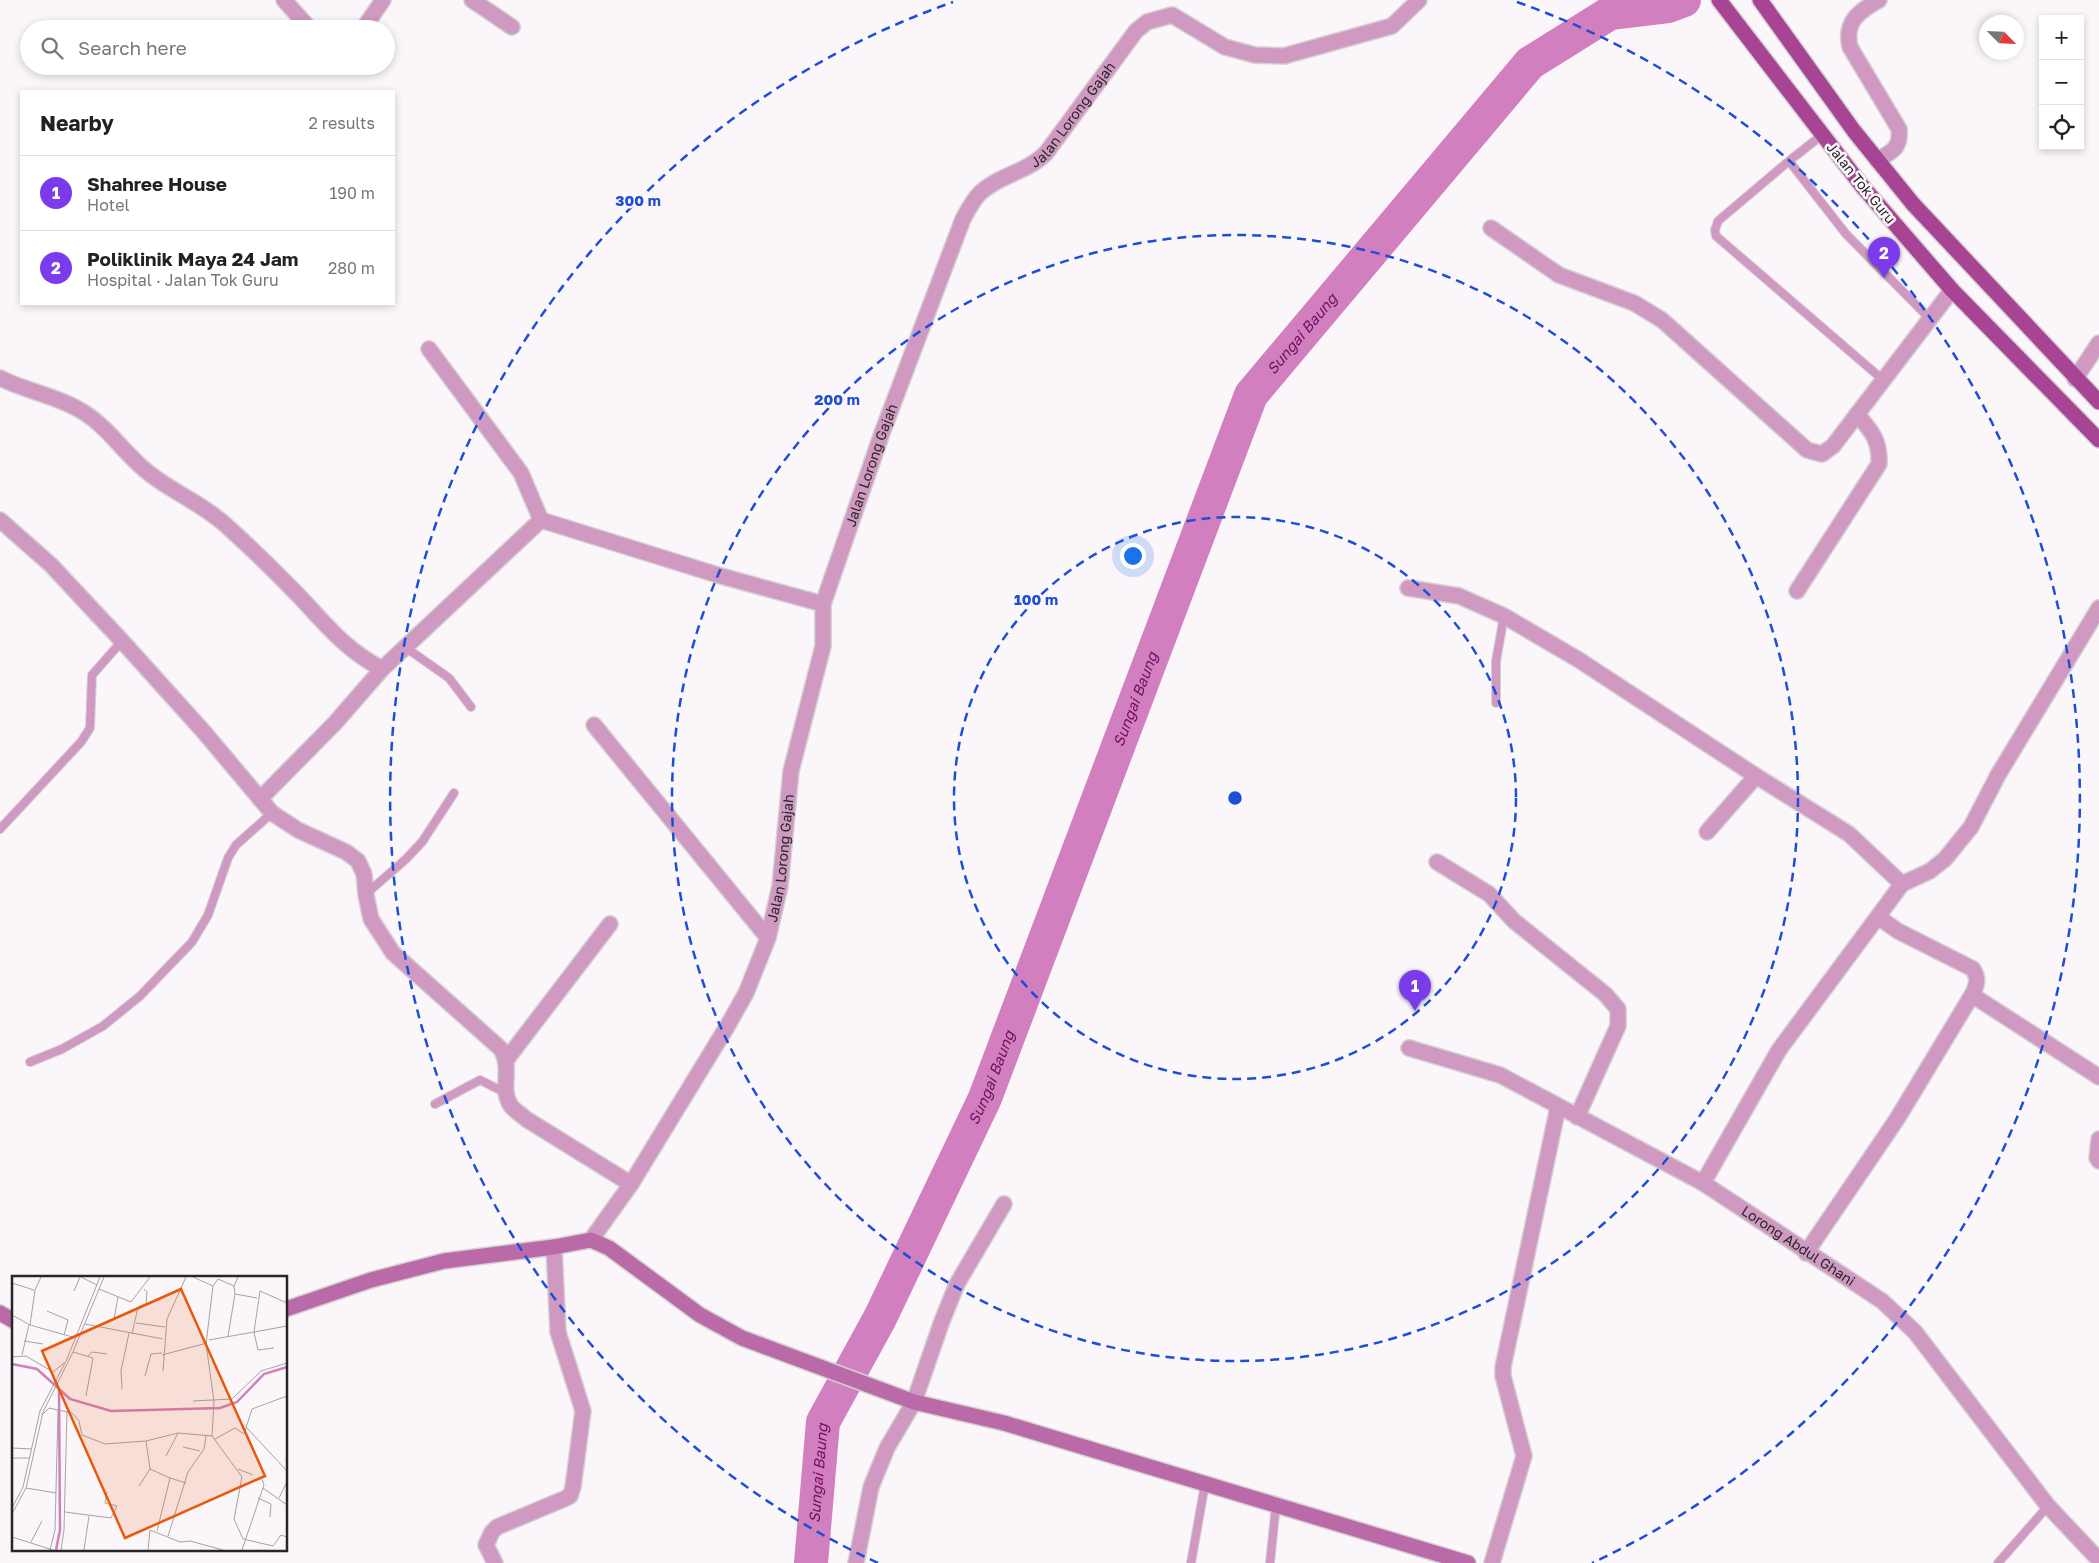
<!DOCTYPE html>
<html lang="en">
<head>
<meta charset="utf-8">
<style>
  body { margin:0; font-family:"Golos Text",sans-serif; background:#f2f2f2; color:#222 }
  .controls { position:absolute; right:15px; top:15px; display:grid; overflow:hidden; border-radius:0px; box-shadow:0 2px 8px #0003 }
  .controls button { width:45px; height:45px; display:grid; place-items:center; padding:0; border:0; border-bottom:1px solid #e0e0e0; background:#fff; color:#222; font:25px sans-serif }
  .compass { position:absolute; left:1979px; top:15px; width:45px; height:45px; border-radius:50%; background:#fff; box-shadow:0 2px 8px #0003; rotate:114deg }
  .you { position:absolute; left:1132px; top:555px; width:18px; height:18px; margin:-12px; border:4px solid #fff; border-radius:50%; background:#1a73e8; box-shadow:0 0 0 8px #1a73e833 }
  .badge { display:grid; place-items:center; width:32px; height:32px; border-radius:50%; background:#7c3aed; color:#fff; font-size:16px; font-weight:700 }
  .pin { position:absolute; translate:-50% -41px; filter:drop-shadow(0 1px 2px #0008) }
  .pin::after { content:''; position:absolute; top:26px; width:18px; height:15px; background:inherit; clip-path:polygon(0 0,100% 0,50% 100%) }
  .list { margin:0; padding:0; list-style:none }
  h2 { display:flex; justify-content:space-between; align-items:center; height:65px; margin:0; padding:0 20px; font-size:21px }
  h2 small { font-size:16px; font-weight:400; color:#767676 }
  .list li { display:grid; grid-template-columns:32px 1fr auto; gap:15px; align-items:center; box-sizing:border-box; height:75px; padding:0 20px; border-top:1px solid #e0e0e0 }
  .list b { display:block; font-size:19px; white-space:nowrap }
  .list p { margin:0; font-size:16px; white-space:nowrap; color:#767676 }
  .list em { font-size:16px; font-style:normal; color:#767676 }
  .icon { flex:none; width:28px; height:28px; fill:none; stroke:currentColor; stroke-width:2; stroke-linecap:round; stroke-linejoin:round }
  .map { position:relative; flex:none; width:2099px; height:1563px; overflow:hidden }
  .search { position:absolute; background:#fff; box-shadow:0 2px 8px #0003; left:20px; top:20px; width:375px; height:55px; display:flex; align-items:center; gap:12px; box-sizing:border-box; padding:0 18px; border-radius:28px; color:#767676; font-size:19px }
  .panel { position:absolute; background:#fff; box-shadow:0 2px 8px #0003; left:20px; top:90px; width:375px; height:215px; border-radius:0px }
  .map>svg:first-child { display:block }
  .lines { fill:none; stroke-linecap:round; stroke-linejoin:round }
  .canal { stroke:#d17fbe; stroke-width:20 }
  .river { stroke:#d17fbe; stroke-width:34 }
  .lane-casing { stroke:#d4d1d3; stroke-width:10 }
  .street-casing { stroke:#d4d1d3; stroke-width:18 }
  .secondary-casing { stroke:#d4d1d3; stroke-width:18 }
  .primary-casing { stroke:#d4d1d3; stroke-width:18 }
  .lane { stroke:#d099c2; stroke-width:8 }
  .street { stroke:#d099c2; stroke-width:15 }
  .secondary { stroke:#b96aa7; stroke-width:15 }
  .primary { stroke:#a74493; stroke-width:15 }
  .ring { fill:none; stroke:#1d4ed8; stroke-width:2.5; stroke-dasharray:9 6 }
  .labels { text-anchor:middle; stroke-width:5; stroke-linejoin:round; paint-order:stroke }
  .street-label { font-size:14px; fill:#272627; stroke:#faf6f9 }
  .water-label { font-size:15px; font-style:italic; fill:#720e62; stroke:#faf6f9 }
  .inset-river { fill:none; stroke:#d17fbe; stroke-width:2.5 }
  .inset-road { fill:none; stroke:#a6a3a5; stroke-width:1 }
  .view { fill:#e8590c; fill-opacity:0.15; stroke:#e8590c; stroke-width:2.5 }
  .inset-edge { fill:none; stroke:#272627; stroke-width:2.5 }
  .centre { fill:#1d4ed8; stroke:#faf6f9; stroke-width:2.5 }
  .ring-label { font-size:15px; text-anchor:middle; font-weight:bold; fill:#1d4ed8; stroke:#faf6f9; stroke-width:5; stroke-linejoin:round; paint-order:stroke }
</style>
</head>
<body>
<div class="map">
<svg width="2099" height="1563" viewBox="0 0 2099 1563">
  <rect width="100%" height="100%" fill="#faf6f9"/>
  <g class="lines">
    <path class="canal" d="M 1647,0 L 1668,6"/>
    <path class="river" id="s1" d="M 811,1563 L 823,1422 L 880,1318 L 985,1098 L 1251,395 L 1530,63 L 1610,13 L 1668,6 L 1684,0"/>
    <defs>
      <path id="lane" d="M 1822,135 L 1789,161 L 1846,234 L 1929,318
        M 1789,161 L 1718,221 L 1715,230 L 1716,236 L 1882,379
        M 405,647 L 449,678 L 471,707
        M 1496,703 L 1496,661 L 1504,616
        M 0,829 L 81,742 L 90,728 L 92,675 L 122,641
        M 366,894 L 406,859 L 422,842 L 454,793
        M 30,1062 L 62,1049 L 103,1026 L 140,996 L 192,942 L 208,915 L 228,858 L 236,845 L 272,813
        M 435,1104 L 480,1080 L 506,1093
        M 1191,1563 L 1205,1484
        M 1270,1563 L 1276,1505
        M 1998,1563 L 2048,1506"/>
      <g id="street">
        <path d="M 284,0 L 310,29"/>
        <path d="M 472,0 L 512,27"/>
        <path d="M 363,29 L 383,0"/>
        <path d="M 1877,160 C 1892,152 1901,148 1899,129 L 1850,47 C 1844,22 1859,11 1879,0"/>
        <path d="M 1491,228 L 1559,275 L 1634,303 L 1662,320 L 1807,450 L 1822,454 L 1833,446 L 1952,290"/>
        <path d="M 0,378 C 25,391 54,395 78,409 C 106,424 121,450 145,470 C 171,492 204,504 229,528 C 252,549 275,571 297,594 C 327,625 343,648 382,669 L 541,520 L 521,473 L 429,349"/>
        <path d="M 2075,379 L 2099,343"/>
        <path d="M 0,520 L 51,565 L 122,641 L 204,732 L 272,813 L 298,830 L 346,852 L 358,861 L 364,874 L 366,895 L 371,919 L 393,953 L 501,1049 C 513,1070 499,1088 511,1106 C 515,1111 522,1115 526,1119 L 631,1184"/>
        <path d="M 541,520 L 721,576 L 823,604"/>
        <path d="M 1408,588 L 1459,596 L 1504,616 L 1579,660 L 1756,776 L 1849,834 L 1902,884"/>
        <path d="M 1797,591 L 1879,464 C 1880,440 1872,432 1857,414"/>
        <path d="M 594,725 L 768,938"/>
        <path d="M 260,799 L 335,723 L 382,669"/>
        <path d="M 1707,832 L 1756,776"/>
        <path d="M 1437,862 L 1489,894 L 1514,921 L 1605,994 L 1618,1009 L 1618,1026 L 1577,1117"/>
        <path d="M 1878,917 L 1898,931 L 1973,969 C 1979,979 1977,985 1972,995 L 2099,1077"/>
        <path id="s2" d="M 1409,1048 L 1500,1075 L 1703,1183 L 1882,1301 L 1915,1332 L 2048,1506 L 2099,1560"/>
        <path d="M 507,1059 L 610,924"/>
        <path d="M 2099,1139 L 2097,1158 L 2099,1161"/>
        <path d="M 1703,1183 L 1779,1050 L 1902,884 L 1930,871 L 1945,859 L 1971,827 L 1998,775 L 2099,608"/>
        <path id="s3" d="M 591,1240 L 631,1184 L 728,1025 L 746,993 L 768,938 L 780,886 L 791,771 L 823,646 L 823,604 L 882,433 L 963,219 C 968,210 973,200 980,193 C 999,175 1028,172 1046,153 L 1136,31 L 1147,22 L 1172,15 L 1225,47 L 1255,55 L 1284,56 L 1392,26 L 1419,0"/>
        <path d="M 1806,1253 L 1897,1119 L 1972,995"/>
        <path d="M 495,1563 L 486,1545 L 492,1532 L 497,1527 L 564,1499 L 570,1496 L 573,1487 L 583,1411 L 558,1332 L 554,1247"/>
        <path d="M 856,1563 L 871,1487 L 887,1448 L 914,1402 L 942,1321 L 957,1284 L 1004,1204"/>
        <path d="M 1492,1563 L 1524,1456 L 1503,1376 L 1503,1367 L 1558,1107"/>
      </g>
      <path id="secondary" d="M 286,1309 L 371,1280 L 444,1261 L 554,1247 L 591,1240 L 609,1248 L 700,1315 L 742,1338 L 914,1402 L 1004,1423 L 1468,1563
        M 0,1313 L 14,1321"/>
      <path id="primary" d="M 1719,0 L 1862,186 L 1952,290 L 2099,440
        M 1760,0 L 1854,131 L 1913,204 L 2099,402"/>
    </defs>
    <use href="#lane" class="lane-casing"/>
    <use href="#street" class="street-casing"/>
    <use href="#secondary" class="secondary-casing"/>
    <use href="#primary" class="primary-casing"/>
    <use href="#lane" class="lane"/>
    <use href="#street" class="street"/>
    <use href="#secondary" class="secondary"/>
    <use href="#primary" class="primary"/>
  </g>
  <g class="ring">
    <circle cx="1235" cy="798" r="281"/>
    <circle cx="1235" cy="798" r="563"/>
    <path d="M878 1563A844 844 0 0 1 953 2M1517 2A844 844 0 0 1 1592 1563"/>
  </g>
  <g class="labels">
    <g class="street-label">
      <text dy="5" stroke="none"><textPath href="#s3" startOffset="1256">Jalan Lorong Gajah</textPath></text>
      <text transform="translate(1861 183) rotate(51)" y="5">Jalan Tok Guru</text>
      <text dy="5" stroke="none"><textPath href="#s3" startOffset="838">Jalan Lorong Gajah</textPath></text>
      <text dy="5" stroke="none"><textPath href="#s3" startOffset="432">Jalan Lorong Gajah</textPath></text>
      <text dy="5" stroke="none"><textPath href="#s2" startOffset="439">Lorong Abdul Ghani</textPath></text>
    </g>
    <g class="water-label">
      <text dy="5" stroke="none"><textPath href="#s1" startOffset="1335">Sungai Baung</textPath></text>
      <text dy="5" stroke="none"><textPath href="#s1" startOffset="930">Sungai Baung</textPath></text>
      <text dy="5" stroke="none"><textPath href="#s1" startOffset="525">Sungai Baung</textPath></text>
      <text dy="5" stroke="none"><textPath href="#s1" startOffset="90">Sungai Baung</textPath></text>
    </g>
  </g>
  <g transform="translate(12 1276)">
    <rect width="275" height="275" fill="#faf6f9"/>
    <path class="inset-river" d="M 0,88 L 25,93 L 58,123 L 99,135 L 208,132 L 225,126 L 252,98 L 275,91M 44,274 L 48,254 L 47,113"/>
    <path class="inset-road" d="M 69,1 L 85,9M 181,1 L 201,10M 226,1 L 222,10 L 206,3 L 201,10 L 194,68 L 202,125 L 200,160 L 230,201 L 222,243 L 231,263M 0,7 L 22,14M 222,10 L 223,18 L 245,22M 87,13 L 119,26 L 138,1M 62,15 L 68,1M 35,35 L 56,44 L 52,59M 0,39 L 18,49 L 64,62M 102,43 L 106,21M 124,47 L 153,51M 73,48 L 151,63M 18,49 L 23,14 L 29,1M 120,58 L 126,31 L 134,28 L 135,16 L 132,13M 216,60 L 223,18M 197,64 L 242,56 L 248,15 L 275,27M 12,65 L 31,68M 262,72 L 246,74 L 242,56 L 275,50M 61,76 L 81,82 L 74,120M 10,79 L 17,49M 150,79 L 195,67M 76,80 L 80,76 L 95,78M 0,81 L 14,80 L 41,96 L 52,87M 151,95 L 155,43 L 174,1M 133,100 L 139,78 L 150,77M 110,113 L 109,95 L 117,57M 181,125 L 220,123 L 249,95 L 275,87M 30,139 L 37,132 L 60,137 L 67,145 L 70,159 L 93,168 L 134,165 L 166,157 L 200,160M 234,151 L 275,195M 203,163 L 223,152 L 232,158 L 240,133 L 275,120M 134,165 L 138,193M 171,171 L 188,175M 0,172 L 20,173M 154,180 L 166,157M 0,182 L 18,182M 226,193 L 241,199M 158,202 L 174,207M 127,210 L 138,193 L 158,202 L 145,255M 14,212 L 44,217M 251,212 L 275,229M 246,222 L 259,228 L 258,241M 267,222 L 275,206M 0,232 L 11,211 L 28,135 L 55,83 L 88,1M 53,236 L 99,242 L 105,230 L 93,227 L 95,216M 0,238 L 14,212 L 31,136 L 61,76 L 92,1M 156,260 L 176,196 L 192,173 L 194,160M 0,261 L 41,274M 231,263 L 261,270 L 269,259 L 275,261M 19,266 L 30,245M 38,274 L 43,254 L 46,134M 49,274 L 52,254 L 55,135M 72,274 L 77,240M 136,274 L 138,254 L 168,266 L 178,265 L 211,274M 230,274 L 252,209 L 250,203"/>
    <path class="view" d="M 169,13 L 253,200 L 113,262 L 30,75 Z"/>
    <rect width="275" height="275" class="inset-edge"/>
  </g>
  <circle cx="1235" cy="798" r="8" class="centre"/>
  <g class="ring-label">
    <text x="638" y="206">300 m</text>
    <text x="837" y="405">200 m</text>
    <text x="1036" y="605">100 m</text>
  </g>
</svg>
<div class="controls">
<button>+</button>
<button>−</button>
<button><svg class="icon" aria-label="locate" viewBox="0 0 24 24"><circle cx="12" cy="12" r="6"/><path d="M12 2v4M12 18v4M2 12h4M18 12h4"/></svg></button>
</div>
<svg class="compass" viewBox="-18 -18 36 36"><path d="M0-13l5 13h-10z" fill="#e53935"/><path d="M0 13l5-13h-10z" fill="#767676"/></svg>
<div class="you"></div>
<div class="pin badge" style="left:1415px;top:1011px">1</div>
<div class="pin badge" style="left:1884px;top:278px">2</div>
<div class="search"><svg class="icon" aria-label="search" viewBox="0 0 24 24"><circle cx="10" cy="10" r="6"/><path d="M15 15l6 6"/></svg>Search here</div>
<section class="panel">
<h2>Nearby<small>2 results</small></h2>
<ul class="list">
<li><span class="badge">1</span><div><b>Shahree House</b><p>Hotel</p></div><em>190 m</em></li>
<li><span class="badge">2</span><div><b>Poliklinik Maya 24 Jam</b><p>Hospital · Jalan Tok Guru</p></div><em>280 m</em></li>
</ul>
</section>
</div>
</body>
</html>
